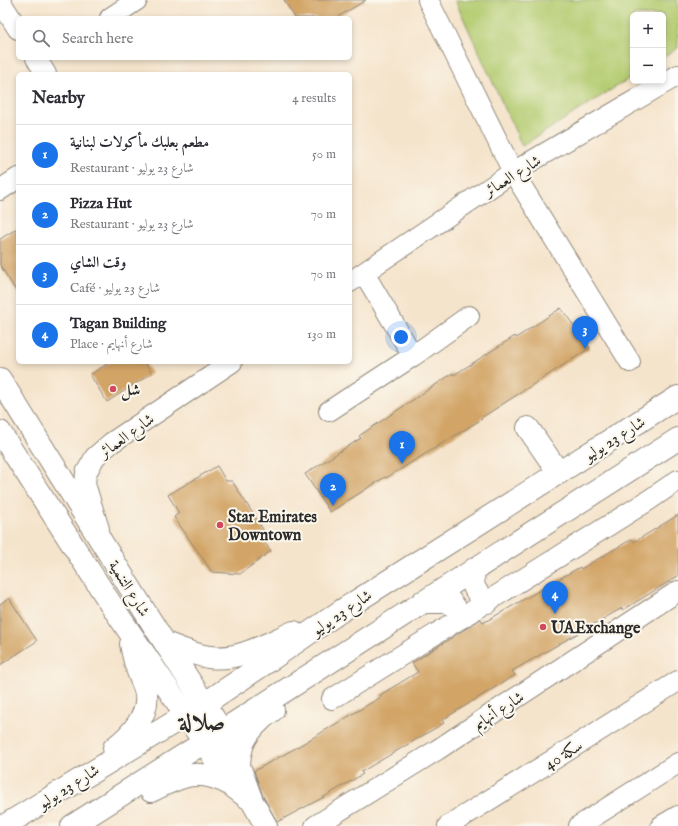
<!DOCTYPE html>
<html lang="en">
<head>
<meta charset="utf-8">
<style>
  body { margin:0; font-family:"IM FELL English",Amiri,serif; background:#f7f7f7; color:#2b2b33 }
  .controls { position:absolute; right:12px; top:12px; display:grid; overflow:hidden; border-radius:6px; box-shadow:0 2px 6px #0003 }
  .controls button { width:36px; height:36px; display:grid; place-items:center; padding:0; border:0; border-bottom:1px solid #e1e1e2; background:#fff; color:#2b2b33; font:20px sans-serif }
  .you { position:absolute; left:401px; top:337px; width:14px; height:14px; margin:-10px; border:3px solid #fff; border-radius:50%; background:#1a73e8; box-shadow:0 0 0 6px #1a73e833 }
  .badge { display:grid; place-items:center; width:26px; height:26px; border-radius:50%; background:#1a73e8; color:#fff; font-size:13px; font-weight:700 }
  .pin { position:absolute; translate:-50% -33px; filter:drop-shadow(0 1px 2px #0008) }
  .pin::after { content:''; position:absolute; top:21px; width:14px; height:12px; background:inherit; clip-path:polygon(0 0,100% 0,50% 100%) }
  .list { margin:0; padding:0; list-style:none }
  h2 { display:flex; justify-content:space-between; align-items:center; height:52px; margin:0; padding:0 16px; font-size:17px }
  h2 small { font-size:13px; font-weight:400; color:#7c7c81 }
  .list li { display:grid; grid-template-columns:26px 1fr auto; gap:12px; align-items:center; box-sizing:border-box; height:60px; padding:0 16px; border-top:1px solid #e1e1e2 }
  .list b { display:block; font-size:15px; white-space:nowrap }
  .list p { margin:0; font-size:13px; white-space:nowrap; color:#7c7c81 }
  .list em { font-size:13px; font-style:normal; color:#7c7c81 }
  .icon { flex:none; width:22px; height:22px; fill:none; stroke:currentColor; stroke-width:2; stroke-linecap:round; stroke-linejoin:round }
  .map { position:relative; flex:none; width:678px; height:826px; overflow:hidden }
  .search { position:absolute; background:#fff; box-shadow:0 2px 6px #0003; left:16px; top:16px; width:336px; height:44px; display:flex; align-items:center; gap:10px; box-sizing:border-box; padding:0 14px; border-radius:6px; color:#7c7c81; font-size:15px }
  .panel { position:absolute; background:#fff; box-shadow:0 2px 6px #0003; left:16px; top:72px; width:336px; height:292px; border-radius:6px }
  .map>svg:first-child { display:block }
  .green { fill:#b4cc71; stroke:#707c4e }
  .building { fill:#d2a466 }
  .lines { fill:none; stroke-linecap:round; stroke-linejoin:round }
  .street-casing { stroke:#90887c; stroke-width:22 }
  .secondary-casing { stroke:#90887c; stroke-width:24 }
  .street { stroke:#fff; stroke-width:20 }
  .secondary { stroke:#fff; stroke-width:22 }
  .poi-dot { fill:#d1495b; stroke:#fbf7ec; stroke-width:1.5 }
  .labels { text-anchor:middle; stroke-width:4; stroke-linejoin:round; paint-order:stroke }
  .street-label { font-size:16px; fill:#2b2b2b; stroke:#fbf7ec }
  .poi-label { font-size:16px; font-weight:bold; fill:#2b2b2b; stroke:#fbf7ec; text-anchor:start }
  .town-label { font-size:24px; font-weight:bold; fill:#2b2b2b; stroke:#fbf7ec }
</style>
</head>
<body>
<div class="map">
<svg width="678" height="826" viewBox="0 0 678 826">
  <rect width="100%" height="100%" fill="#fbf7ec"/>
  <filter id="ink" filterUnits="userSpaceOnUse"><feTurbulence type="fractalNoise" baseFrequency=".025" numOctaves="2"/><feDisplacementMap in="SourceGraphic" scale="8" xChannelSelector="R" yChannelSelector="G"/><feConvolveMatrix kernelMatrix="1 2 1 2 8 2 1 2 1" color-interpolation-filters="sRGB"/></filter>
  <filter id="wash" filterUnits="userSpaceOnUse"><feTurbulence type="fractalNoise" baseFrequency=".012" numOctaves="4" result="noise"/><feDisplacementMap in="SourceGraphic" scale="16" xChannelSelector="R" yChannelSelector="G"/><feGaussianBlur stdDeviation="0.9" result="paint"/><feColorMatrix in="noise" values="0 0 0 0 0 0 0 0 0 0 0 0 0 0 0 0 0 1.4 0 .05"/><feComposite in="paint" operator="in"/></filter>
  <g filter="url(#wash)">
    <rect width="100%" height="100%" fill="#f5e4cc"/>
    <path class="green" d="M 455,0 L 678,0 L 678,48 L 663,57 L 663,15 L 633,15 L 633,76 L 522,146 Z"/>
    <g id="blocks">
      <path class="building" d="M 284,0 L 366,0 L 336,18 L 295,18 Z
        M 18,228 L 18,294 L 0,265 L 0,239 Z
        M 561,308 L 590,348 L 481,418 L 482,419 L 386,478 L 385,477 L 330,512 L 305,474 L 361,438 L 359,436 L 453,373 L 454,375 L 515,336 L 516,338 Z
        M 110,362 L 144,362 L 152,373 L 107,402 L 90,375 Z
        M 217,466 L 226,481 L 232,481 L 266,534 L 261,538 L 271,551 L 240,574 L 212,572 L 174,517 L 179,513 L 168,495 Z
        M 678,515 L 678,576 L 623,610 L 622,608 L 512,671 L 515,675 L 442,720 L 444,723 L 361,772 L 363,774 L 324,797 L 277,822 L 263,796 L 254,771 L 294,749 L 381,697 L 380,695 L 418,672 L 412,663 L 481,619 L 483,623 L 580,567 L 581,569 L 632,539 L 634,542 Z
        M 9,598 L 37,641 L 0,665 L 0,604 Z"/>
    </g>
  </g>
  <g filter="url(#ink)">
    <use href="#blocks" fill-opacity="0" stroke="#90887c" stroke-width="1"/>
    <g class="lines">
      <defs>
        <path id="street" d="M 428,0 L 513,172 L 630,362
          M 0,1 L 18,29
          M 110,18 L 137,0
          M 36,58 L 46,74
          M 0,190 L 18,178
          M 364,273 L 413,356
          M 350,282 L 513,172 L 678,75
          M 329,411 L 413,356 L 469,316
          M 99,529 L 85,484 L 86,473 L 95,457 L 111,443 L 232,362
          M 332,699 L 649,500 L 678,480
          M 315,826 L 437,750 L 678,591
          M 448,826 L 678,681
          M 579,826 L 678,763
          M 661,826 L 678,816"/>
        <path id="secondary" d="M 0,379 L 154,626 L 222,731 L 239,766 L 252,801 L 266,826
          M 528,428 L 559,473
          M 0,432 L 116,612 L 204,742 L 231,785 L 248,798
          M 474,569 C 472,587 473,590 487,602
          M 422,602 L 451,602 L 462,617
          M 165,643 C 179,648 194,655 209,657 C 240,661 268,643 294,632
          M 114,748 C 130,736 149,716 146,694 C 145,687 141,680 139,674 C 135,664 133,654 131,644
          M 239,766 C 239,760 240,753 242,747 C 246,733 261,718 273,710
          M 151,791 C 182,775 199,767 231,785
          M 4,826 L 204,704 L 276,656 L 341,611 L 678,397
          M 72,826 L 222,731 L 678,439"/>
      </defs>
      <use href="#street" class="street-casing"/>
      <use href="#secondary" class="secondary-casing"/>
      <use href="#street" class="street"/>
      <use href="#secondary" class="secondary"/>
    </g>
  </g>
  <g class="poi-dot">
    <circle cx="113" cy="389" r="4"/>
    <circle cx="220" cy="525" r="4"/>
    <circle cx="543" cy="627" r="4"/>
  </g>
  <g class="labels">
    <g class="street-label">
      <text transform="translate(512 175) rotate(-32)" y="6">شارع العمائر</text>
      <text transform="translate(126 435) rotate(-36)" y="6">شارع العمائر</text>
      <text transform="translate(614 438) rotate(-32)" y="6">شارع 23 يوليو</text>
      <text transform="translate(130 588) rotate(58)" y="6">شارع التنمية</text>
      <text transform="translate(341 612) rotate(-34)" y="6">شارع 23 يوليو</text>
      <text transform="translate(498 710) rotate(-33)" y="6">شارع أنهايم</text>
      <text transform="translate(563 754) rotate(-32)" y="6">سكة 40</text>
      <text transform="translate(68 786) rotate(-32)" y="6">شارع 23 يوليو</text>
    </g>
    <g class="poi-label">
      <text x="121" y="395">شل</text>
      <text x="228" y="522">Star Emirates<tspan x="228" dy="18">Downtown</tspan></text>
      <text x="551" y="633">UAExchange</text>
    </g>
    <g class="town-label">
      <text x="202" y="730">صلالة</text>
    </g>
  </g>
</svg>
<div class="controls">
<button>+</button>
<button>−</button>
</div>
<div class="you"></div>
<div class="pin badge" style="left:402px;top:464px">1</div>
<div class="pin badge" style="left:333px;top:506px">2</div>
<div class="pin badge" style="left:585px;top:349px">3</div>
<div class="pin badge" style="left:555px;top:614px">4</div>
<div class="search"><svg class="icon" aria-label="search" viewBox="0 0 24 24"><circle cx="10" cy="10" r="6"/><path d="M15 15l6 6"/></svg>Search here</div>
<section class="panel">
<h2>Nearby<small>4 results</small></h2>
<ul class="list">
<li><span class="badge">1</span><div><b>مطعم بعلبك مأكولات لبنانية</b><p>Restaurant · شارع 23 يوليو</p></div><em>50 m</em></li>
<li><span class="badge">2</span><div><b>Pizza Hut</b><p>Restaurant · شارع 23 يوليو</p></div><em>70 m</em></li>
<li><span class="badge">3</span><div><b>وقت الشاي</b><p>Café · شارع 23 يوليو</p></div><em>70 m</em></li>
<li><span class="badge">4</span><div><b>Tagan Building</b><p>Place · شارع أنهايم</p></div><em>130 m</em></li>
</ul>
</section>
</div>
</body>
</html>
